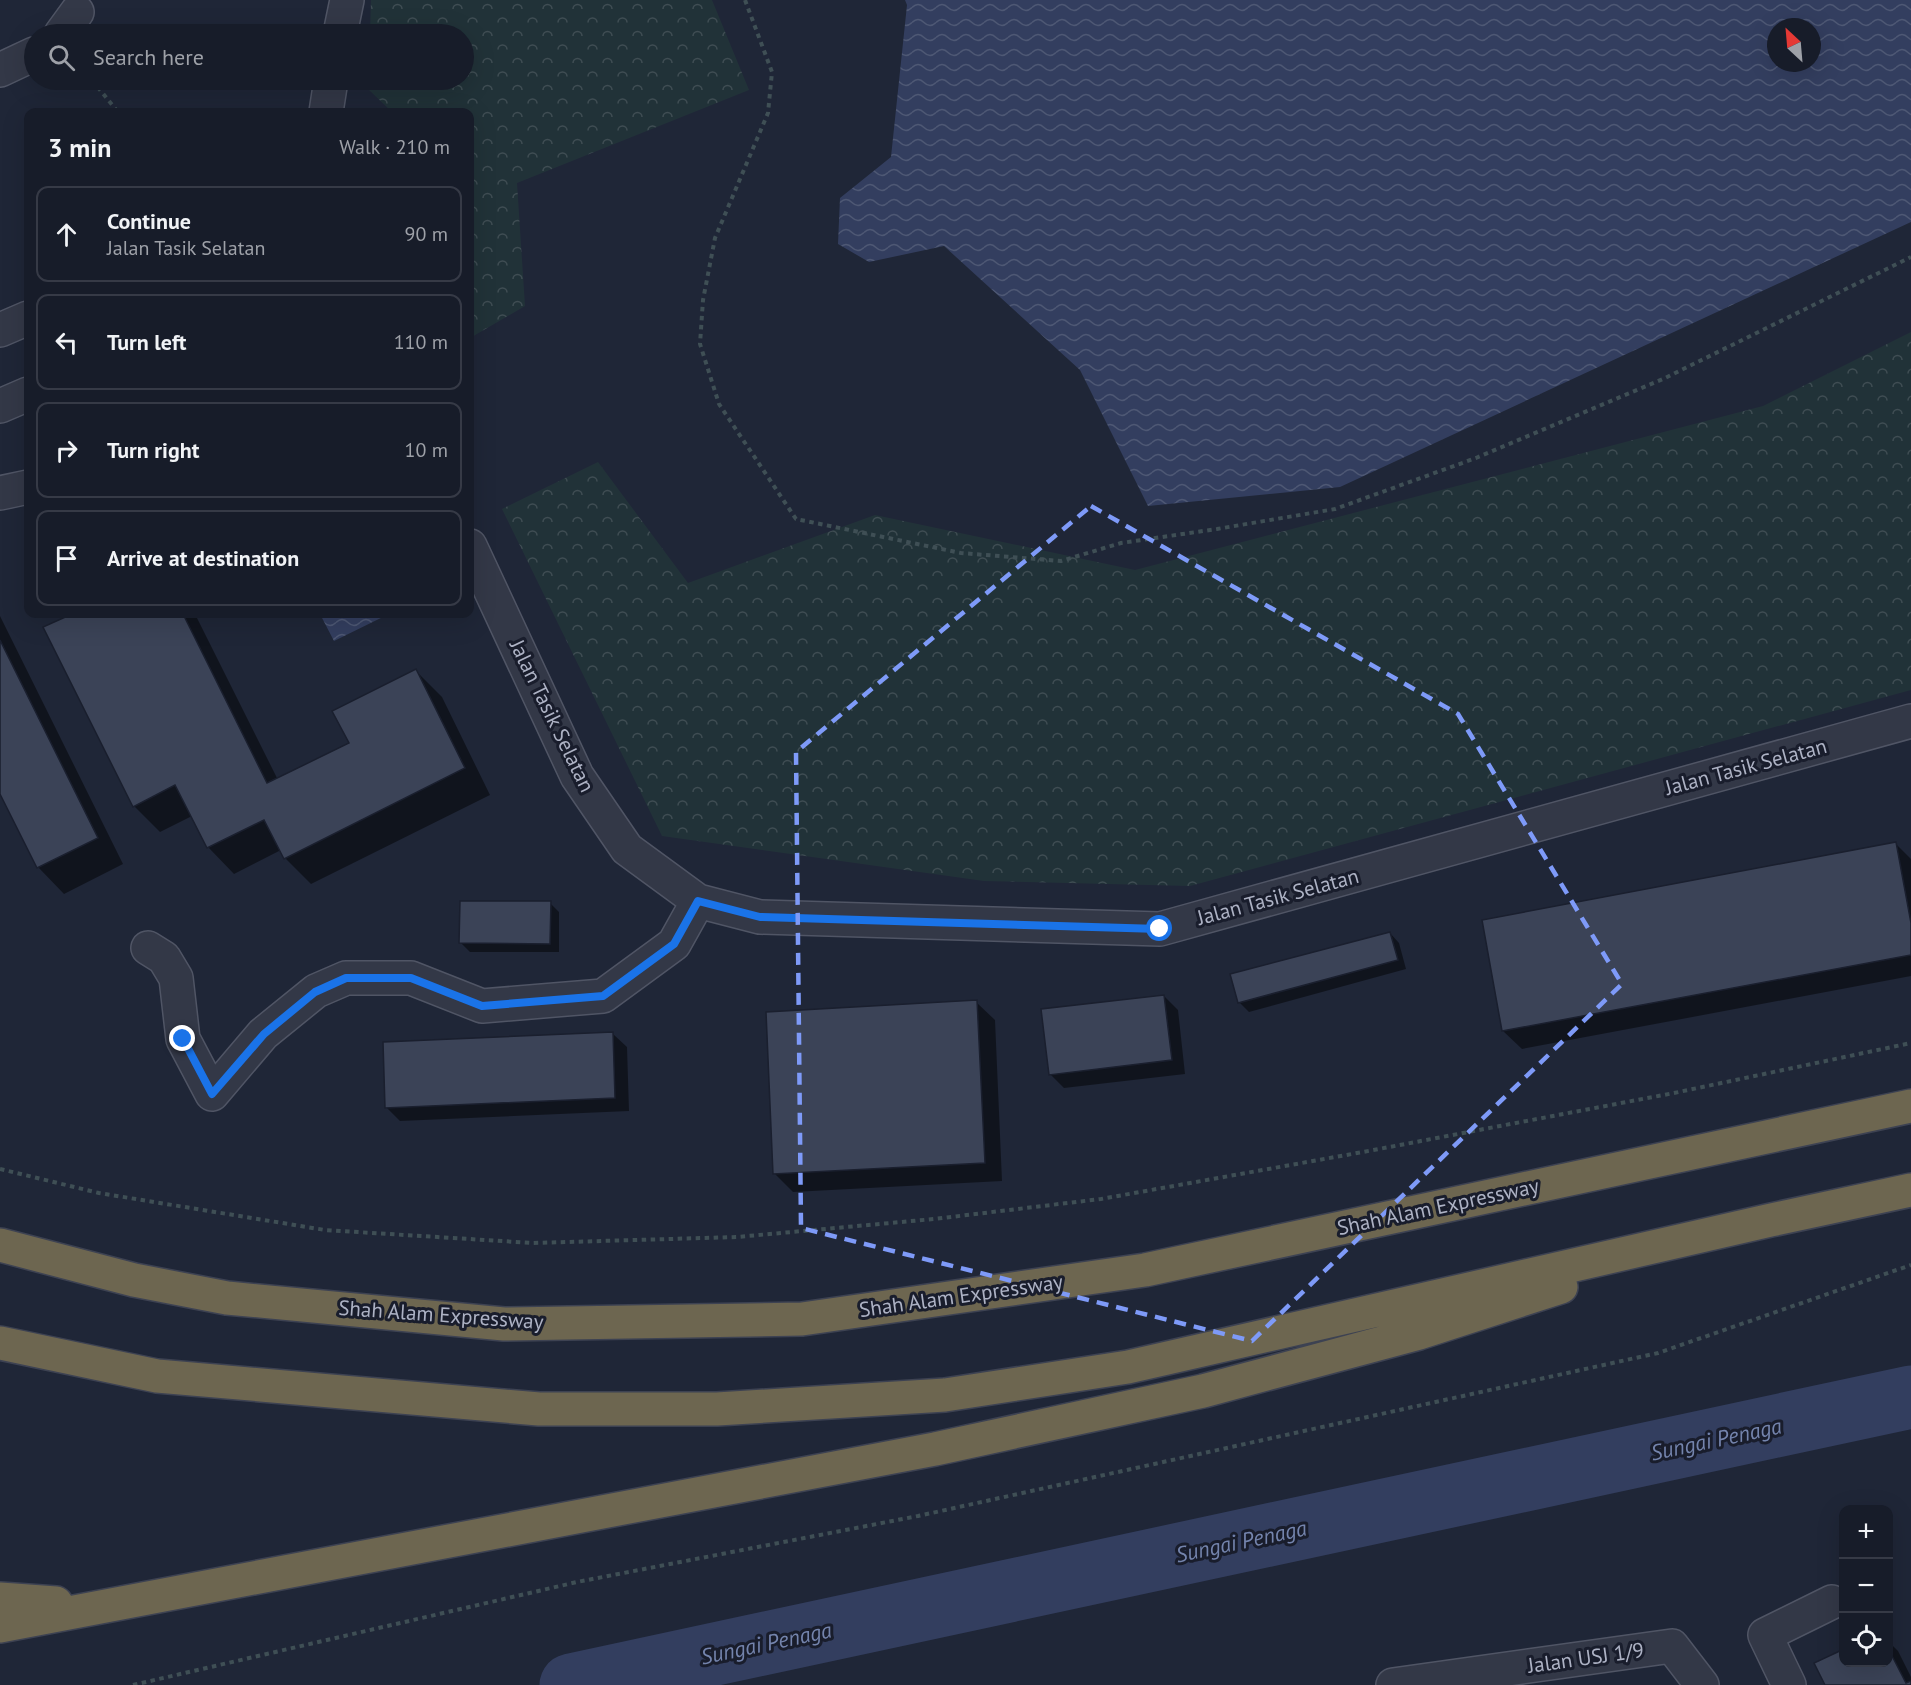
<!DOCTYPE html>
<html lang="en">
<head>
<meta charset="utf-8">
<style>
  body { margin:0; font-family:"PT Sans",sans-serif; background:#242935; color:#f1f3f6 }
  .controls { position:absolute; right:18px; bottom:18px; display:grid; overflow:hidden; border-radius:12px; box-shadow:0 6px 24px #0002 }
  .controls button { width:54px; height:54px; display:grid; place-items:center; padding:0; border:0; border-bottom:2px solid #363a46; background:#171c29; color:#f1f3f6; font:30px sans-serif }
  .compass { position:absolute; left:1767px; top:18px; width:54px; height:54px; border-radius:50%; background:#171c29; box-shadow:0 6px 24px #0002; rotate:334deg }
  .stop { position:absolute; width:18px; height:18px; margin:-14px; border:4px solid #1a73e8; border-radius:50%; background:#fff }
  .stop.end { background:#1a73e8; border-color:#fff; box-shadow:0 2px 6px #0008 }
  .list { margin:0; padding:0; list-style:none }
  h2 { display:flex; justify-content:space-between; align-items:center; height:78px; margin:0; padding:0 24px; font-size:26px }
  h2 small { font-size:20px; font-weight:400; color:#9ea1a8 }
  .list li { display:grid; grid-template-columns:39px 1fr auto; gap:18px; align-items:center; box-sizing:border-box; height:96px; margin:0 12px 12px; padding:0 12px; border:2px solid #363a46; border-radius:12px }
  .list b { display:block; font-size:22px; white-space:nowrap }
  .list p { margin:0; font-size:20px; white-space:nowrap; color:#9ea1a8 }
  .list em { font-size:20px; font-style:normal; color:#9ea1a8 }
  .icon { flex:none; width:33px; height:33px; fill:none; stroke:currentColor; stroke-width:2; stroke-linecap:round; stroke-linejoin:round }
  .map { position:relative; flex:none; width:1911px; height:1685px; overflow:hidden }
  .search { position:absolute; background:#171c29; box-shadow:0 6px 24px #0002; left:24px; top:24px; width:450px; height:66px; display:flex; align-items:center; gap:15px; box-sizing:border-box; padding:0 21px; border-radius:33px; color:#9ea1a8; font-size:22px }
  .panel { position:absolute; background:#171c29; box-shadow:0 6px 24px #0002; left:24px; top:108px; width:450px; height:510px; border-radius:12px }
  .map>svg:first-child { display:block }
  .forest { fill:url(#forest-crowns) }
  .water { fill:url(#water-waves); fill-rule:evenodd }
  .shadow { fill:#0007 }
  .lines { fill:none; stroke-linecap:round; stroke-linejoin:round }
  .river { stroke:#333e5f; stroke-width:63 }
  .building { fill:#3b4357; stroke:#1a1f2e; stroke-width:1.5 }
  .minor-casing { stroke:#505565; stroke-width:36 }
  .highway-casing { stroke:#3d4252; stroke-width:36 }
  .path { stroke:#3f4f55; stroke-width:4; stroke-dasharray:4.5 4.5; stroke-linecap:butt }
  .minor { stroke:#333847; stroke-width:33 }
  .highway { stroke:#6d6650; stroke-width:33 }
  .route { stroke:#1a73e8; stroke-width:8 }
  .marked { fill:none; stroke:#7e9af8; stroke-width:4.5; stroke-dasharray:12 8; stroke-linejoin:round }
  .labels { text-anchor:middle; stroke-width:6; stroke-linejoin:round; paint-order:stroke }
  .street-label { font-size:21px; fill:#adb2c4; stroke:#191d2c }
  .water-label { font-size:22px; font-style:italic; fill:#7484ad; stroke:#191d2c }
</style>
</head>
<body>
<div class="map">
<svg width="1911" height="1685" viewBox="0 0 1911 1685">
  <defs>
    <pattern id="forest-crowns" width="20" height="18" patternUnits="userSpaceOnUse" patternTransform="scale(1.5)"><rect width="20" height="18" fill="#213238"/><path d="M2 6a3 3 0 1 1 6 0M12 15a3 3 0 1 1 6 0" fill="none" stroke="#3f4d53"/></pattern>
    <pattern id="water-waves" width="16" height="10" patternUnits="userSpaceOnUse" patternTransform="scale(1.5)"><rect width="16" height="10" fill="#333e5f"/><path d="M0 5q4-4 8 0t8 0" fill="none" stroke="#4e5874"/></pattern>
  </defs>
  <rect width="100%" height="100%" fill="#1f2637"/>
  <path class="forest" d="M 371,0 L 712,0 L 749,90 L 517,183 L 525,306 L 470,338 L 470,112 L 392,112 L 368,89 L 369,80 L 464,80 L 464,34 L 370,34 Z
    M 1911,332 L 1911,690 L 1190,886 L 984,881 L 662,836 L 502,509 L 598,462 L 688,583 L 875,515 L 1135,570 L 1763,406 Z"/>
  <path class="water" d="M 905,0 L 1911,0 L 1911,222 L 1340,487 L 1148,506 L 1080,370 L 944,246 L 869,262 L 838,244 L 840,198 L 891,157 L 907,5 ZM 1776,27 L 1812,27 L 1812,63 L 1776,63 Z
    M 320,614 L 389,614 L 334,641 Z"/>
  <path class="shadow" d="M 75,614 L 195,614 L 278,780 L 351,743 L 416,671 L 442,697 L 490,795 L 311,884 L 285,858 L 281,850 L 234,874 L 208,847 L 192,816 L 160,832 L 134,806 L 45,628 Z
    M 0,616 L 123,864 L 64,894 L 38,867 L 0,791 Z
    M 1896,844 L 1911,859 L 1911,976 L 1522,1049 L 1503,1031 Z
    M 550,903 L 559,912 L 559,952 L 470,952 L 461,943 Z
    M 1390,933 L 1399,943 L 1406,969 L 1249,1012 L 1240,1003 Z
    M 1164,996 L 1178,1010 L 1185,1074 L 1064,1088 L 1050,1074 Z
    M 976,1002 L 995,1020 L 1002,1181 L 793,1192 L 775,1174 Z
    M 613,1034 L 627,1047 L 629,1111 L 400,1121 L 386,1107 Z
    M 1888,1641 L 1898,1651 L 1911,1677 L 1911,1685 L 1826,1685 L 1844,1662 L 1888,1662 Z"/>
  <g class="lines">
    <path class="river" d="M 571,1685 L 1911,1397"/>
  </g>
  <path class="building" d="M 72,614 L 183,614 L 267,783 L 349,743 L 332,711 L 416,669 L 465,768 L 284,859 L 264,820 L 207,848 L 175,785 L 133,807 L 43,627 Z
    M 0,640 L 98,838 L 37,868 L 0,794 Z
    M 1896,842 L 1911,923 L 1911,955 L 1502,1031 L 1482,920 Z
    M 460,901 L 551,901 L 550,944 L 459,943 Z
    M 1390,932 L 1398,960 L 1238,1003 L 1230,974 Z
    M 1164,995 L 1172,1060 L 1049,1075 L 1041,1009 Z
    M 977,1000 L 985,1163 L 773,1174 L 766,1012 Z
    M 613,1032 L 615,1098 L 385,1108 L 383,1042 Z
    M 1888,1648 L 1906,1683 L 1911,1681 L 1911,1685 L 1825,1685 L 1814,1663 L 1844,1649 L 1844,1662 L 1888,1662 Z"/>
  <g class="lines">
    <defs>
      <path id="minor" d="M 61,34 L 77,12
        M 340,34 L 347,0
        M 0,70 L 34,54
        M 326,112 L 331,80
        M 0,330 L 28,318
        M 0,406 L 28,394
        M 0,493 L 28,487
        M 470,546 L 577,776 L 627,849 L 698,901 L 760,917 L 1160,929 L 1911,721
        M 148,948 L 164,958 L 176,978 L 183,1039 L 212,1094 L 263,1034 L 316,991 L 346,978 L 411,978 L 482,1006 L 603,996 L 674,944 L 698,901
        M 1393,1685 L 1672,1646 L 1702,1685
        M 1789,1685 L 1765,1635 L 1832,1602"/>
      <path id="highway" d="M 0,1245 L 134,1280 L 227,1298 L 504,1324 L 802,1319 L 1145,1270 L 1911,1106
        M 0,1343 L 157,1376 L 539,1409 L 717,1409 L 945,1395 L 1128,1367 L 1771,1220 L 1911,1190
        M 0,1599 L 56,1603
        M 0,1626 L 935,1449 L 1203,1391 L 1419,1333 L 1561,1287"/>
    </defs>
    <use href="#minor" class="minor-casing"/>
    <use href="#highway" class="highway-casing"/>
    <path class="path" d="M 745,0 L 772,72 L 768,113 L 715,238 L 703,300 L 700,344 L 719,404 L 796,519 L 961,553 L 1061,561 L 1121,543 L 1217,529 L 1335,509 L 1476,458 L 1663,379 L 1911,257
      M 92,80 L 118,112
      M 0,1169 L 99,1193 L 325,1230 L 533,1243 L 737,1237 L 934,1219 L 1101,1199 L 1363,1152 L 1674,1093 L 1911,1043
      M 133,1685 L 577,1582 L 918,1516 L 1658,1353 L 1911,1265"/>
    <use href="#minor" class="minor"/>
    <use href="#highway" class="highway"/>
  </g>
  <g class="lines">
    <path class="route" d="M 183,1039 L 212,1094 L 264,1034 L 315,992 L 346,978 L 411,978 L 482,1006 L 603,996 L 674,944 L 698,901 L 760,917 L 1160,929"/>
  </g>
  <path class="marked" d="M 1091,506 L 1458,714 L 1622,984 L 1252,1341 L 801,1228 L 796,752 Z"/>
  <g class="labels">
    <g class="street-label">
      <text transform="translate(552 716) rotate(64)" y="7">Jalan Tasik Selatan</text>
      <text transform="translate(1746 767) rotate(-15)" y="7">Jalan Tasik Selatan</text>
      <text transform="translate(1278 897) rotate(-15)" y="7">Jalan Tasik Selatan</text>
      <text transform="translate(1438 1207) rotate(-12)" y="7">Shah Alam Expressway</text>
      <text transform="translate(961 1296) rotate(-8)" y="7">Shah Alam Expressway</text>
      <text transform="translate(441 1315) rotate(4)" y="7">Shah Alam Expressway</text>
      <text transform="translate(1586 1658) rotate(-8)" y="7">Jalan USJ 1/9</text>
    </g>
    <g class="water-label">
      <text transform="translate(1716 1439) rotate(-12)" y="8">Sungai Penaga</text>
      <text transform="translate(1241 1541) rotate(-12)" y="8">Sungai Penaga</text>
      <text transform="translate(766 1643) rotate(-12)" y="8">Sungai Penaga</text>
    </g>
  </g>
</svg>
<div class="controls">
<button>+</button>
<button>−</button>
<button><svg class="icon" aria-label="locate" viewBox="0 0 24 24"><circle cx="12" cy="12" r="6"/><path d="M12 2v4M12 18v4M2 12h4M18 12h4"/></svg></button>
</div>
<svg class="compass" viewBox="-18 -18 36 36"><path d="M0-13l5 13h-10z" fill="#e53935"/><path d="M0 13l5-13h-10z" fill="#9ea1a8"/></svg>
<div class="stop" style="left:1160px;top:929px"></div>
<div class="stop end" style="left:183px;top:1039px"></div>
<div class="search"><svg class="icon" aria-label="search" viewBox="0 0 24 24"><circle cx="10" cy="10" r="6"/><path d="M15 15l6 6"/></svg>Search here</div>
<section class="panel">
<h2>3 min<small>Walk · 210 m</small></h2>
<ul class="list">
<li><svg class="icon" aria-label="ahead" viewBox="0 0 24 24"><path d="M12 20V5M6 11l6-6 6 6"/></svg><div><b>Continue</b><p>Jalan Tasik Selatan</p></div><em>90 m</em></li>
<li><svg class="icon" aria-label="left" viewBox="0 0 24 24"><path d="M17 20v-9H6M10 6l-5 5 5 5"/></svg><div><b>Turn left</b></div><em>110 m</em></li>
<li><svg class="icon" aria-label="right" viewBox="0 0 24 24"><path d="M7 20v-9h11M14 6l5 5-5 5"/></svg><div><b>Turn right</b></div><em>10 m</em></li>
<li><svg class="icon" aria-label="arrive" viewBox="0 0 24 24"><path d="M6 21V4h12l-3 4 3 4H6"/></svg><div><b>Arrive at destination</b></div></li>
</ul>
</section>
</div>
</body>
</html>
